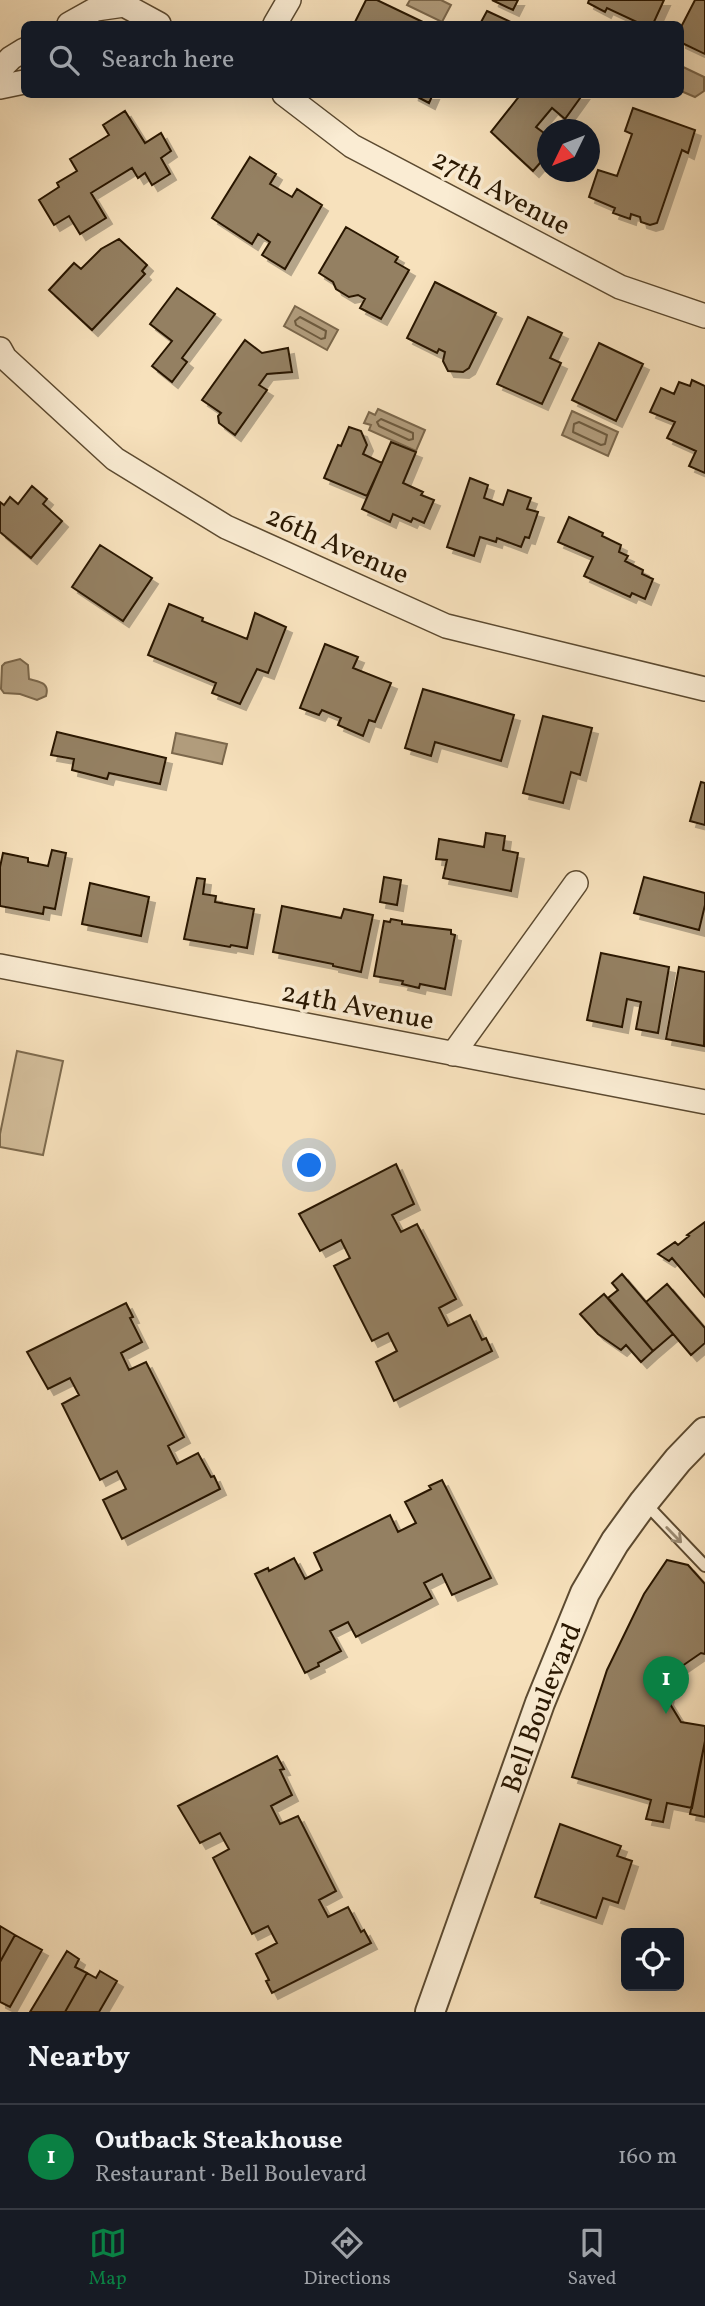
<!DOCTYPE html>
<html lang="en">
<head>
<meta charset="utf-8">
<style>
  body { margin:0; font-family:Vollkorn,serif; background:#20242c; color:#f1f3f6 }
  .controls { position:absolute; right:21px; bottom:21px; display:grid; overflow:hidden; border-radius:10px; box-shadow:0 7px 28px #0002 }
  .controls button { width:63px; height:63px; display:grid; place-items:center; padding:0; border:0; border-bottom:2px solid #363941; background:#171b24; color:#f1f3f6; font:35px sans-serif }
  .compass { position:absolute; left:537px; top:119px; width:63px; height:63px; border-radius:50%; background:#171b24; box-shadow:0 7px 28px #0002; rotate:227deg }
  .you { position:absolute; left:310px; top:1166px; width:24px; height:24px; margin:-18px; border:5px solid #fff; border-radius:50%; background:#1a73e8; box-shadow:0 0 0 10px #1a73e833 }
  .badge { display:grid; place-items:center; width:46px; height:46px; border-radius:50%; background:#0b8043; color:#fff; font-size:23px; font-weight:700 }
  .pin { position:absolute; translate:-50% -58px; filter:drop-shadow(0 2px 4px #0008) }
  .pin::after { content:''; position:absolute; top:37px; width:24px; height:21px; background:inherit; clip-path:polygon(0 0,100% 0,50% 100%) }
  .list { margin:0; padding:0; list-style:none }
  h2 { display:flex; justify-content:space-between; align-items:center; height:91px; margin:0; padding:0 28px; font-size:30px }
  h2 small { font-size:23px; font-weight:400; color:#9ea1a6 }
  .list li { display:grid; grid-template-columns:46px 1fr auto; gap:21px; align-items:center; box-sizing:border-box; height:105px; padding:0 28px; border-top:2px solid #363941 }
  .list b { display:block; font-size:26px; white-space:nowrap }
  .list p { margin:0; font-size:23px; white-space:nowrap; color:#9ea1a6 }
  .list em { font-size:23px; font-style:normal; color:#9ea1a6 }
  .icon { flex:none; width:38px; height:38px; fill:none; stroke:currentColor; stroke-width:2; stroke-linecap:round; stroke-linejoin:round }
  .map { position:relative; flex:none; width:705px; height:2012px; overflow:hidden }
  .search { position:absolute; background:#171b24; box-shadow:0 7px 28px #0002; left:21px; right:21px; top:21px; height:77px; display:flex; align-items:center; gap:18px; box-sizing:border-box; padding:0 24px; border-radius:10px; color:#9ea1a6; font-size:26px }
  .sheet { height:196px; background:#171b24 }
  nav { display:flex; justify-content:space-around; align-items:center; box-sizing:border-box; height:98px; border-top:2px solid #363941; background:#171b24; font-size:19px; color:#9ea1a6 }
  nav a { display:grid; justify-items:center; gap:4px }
  nav .on { color:#0b8043 }
  .map>svg:first-child { display:block }
  .green { fill:#d4bf9c; stroke:#7e6b4e; stroke-width:2 }
  .water { fill:#b19c7c; stroke:#7b674b; stroke-width:2 }
  .lines { fill:none; stroke-linecap:round; stroke-linejoin:round }
  .shore { stroke:#6d5a3e; stroke-width:2 }
  .building { fill:#948062; stroke:#291701; stroke-width:2; filter:url(#shadow) }
  .service-casing { stroke:#5c4a30; stroke-width:14 }
  .minor-casing { stroke:#5c4a30; stroke-width:26 }
  .tertiary-casing { stroke:#5c4a30; stroke-width:32 }
  .service { stroke:#faecd3; stroke-width:10 }
  .minor { stroke:#faecd3; stroke-width:23 }
  .tertiary { stroke:#faecd3; stroke-width:28 }
  .oneway { stroke:#9c8c74 }
  .labels { text-anchor:middle; stroke-width:7; stroke-linejoin:round; paint-order:stroke }
  .street-label { font-size:28px; fill:#291701; stroke:#faecd3 }
</style>
</head>
<body>
<div class="map">
<svg width="705" height="2012" viewBox="0 0 705 2012">
  <defs>
    <filter id="shadow"><feDropShadow dx="6" dy="6" stdDeviation="0" flood-color="#0004"/></filter>
  </defs>
  <rect width="100%" height="100%" fill="#f7e1bc"/>
  <filter id="stains"><feTurbulence type="fractalNoise" baseFrequency=".00286" numOctaves="4"/><feColorMatrix values="0 0 0 0 .2 0 0 0 0 .09 0 0 0 0 .02 0 0 0 .5 -.17"/></filter>
  <radialGradient id="worn" r=".72"><stop offset=".6" stop-color="#630" stop-opacity="0"/><stop offset="1" stop-color="#630" stop-opacity=".3"/></radialGradient>
  <path class="green" d="M 17,1051 L 63,1061 L 43,1155 L 0,1147 L 0,1134 Z"/>
  <path class="water" d="M 410,0 L 441,0 L 451,5 L 442,22 L 407,5 Z
    M 681,66 L 704,77 L 704,91 L 695,97 L 681,91 Z
    M 295,306 L 338,330 L 327,350 L 284,326 Z
    M 378,409 L 425,430 L 416,451 L 369,430 L 371,425 L 364,423 L 369,412 L 375,415 Z
    M 572,411 L 618,432 L 608,456 L 562,435 Z
    M 20,659 L 28,665 L 29,679 C 39,682 50,682 46,696 L 37,700 L 20,694 L 4,693 L 1,689 L 2,666 L 5,663 Z
    M 176,733 L 227,744 L 222,764 L 172,753 Z"/>
  <g class="lines">
    <path class="shore" d="M 300,317 L 326,331 L 325,338 L 321,339 L 296,325 L 295,321 Z
      M 381,419 L 413,433 L 413,439 L 409,440 L 379,426 L 377,422 Z
      M 579,422 L 607,435 L 605,444 L 601,445 L 573,432 L 574,424 Z"/>
  </g>
  <path class="building" d="M 366,0 L 377,0 L 427,24 L 354,24 Z
    M 492,0 L 518,0 L 513,10 Z
    M 589,0 L 664,0 L 653,24 L 641,24 L 607,8 L 605,12 L 588,3 Z
    M 695,0 L 705,0 L 705,54 L 680,42 L 680,29 Z
    M 487,11 L 515,24 L 480,24 Z
    M 412,94 L 433,94 L 429,103 Z
    M 521,94 L 583,94 L 565,119 L 552,108 L 536,127 L 548,136 L 548,154 L 533,171 L 491,132 Z
    M 633,108 L 695,130 L 688,153 L 682,150 L 657,223 L 650,225 L 641,222 L 640,217 L 631,214 L 630,219 L 613,213 L 615,208 L 589,197 L 598,170 L 617,176 L 632,134 L 625,131 Z
    M 125,111 L 145,143 L 161,133 L 171,151 L 161,158 L 170,174 L 152,185 L 145,173 L 138,178 L 132,168 L 91,193 L 106,218 L 80,234 L 69,216 L 54,225 L 39,200 L 59,187 L 57,183 L 77,171 L 70,159 L 109,135 L 103,125 Z
    M 250,157 L 276,174 L 270,184 L 292,197 L 297,189 L 322,205 L 285,269 L 262,255 L 270,242 L 258,234 L 252,244 L 212,218 Z
    M 346,227 L 398,257 L 395,262 L 409,270 L 381,319 L 360,308 L 365,299 L 358,295 L 349,297 L 336,289 L 333,282 L 319,273 Z
    M 119,239 L 147,265 L 142,271 L 145,274 L 92,330 L 49,290 L 74,263 L 81,269 L 101,249 Z
    M 435,282 L 496,313 L 469,368 L 463,372 L 448,371 L 443,361 L 445,352 L 439,349 L 437,353 L 407,338 Z
    M 177,288 L 215,314 L 182,358 L 187,362 L 172,382 L 152,366 L 172,341 L 150,324 Z
    M 528,317 L 562,333 L 550,358 L 561,363 L 542,404 L 497,384 Z
    M 245,340 L 262,353 L 288,348 L 292,372 L 267,374 L 259,385 L 267,390 L 235,435 L 219,423 L 218,416 L 221,413 L 202,400 Z
    M 599,343 L 643,364 L 616,421 L 572,400 Z
    M 692,380 L 705,386 L 705,473 L 689,466 L 696,451 L 667,438 L 675,422 L 650,412 L 661,388 L 674,394 L 679,382 L 690,386 Z
    M 349,427 L 361,431 L 367,445 L 363,454 L 382,463 L 367,496 L 324,478 L 338,445 L 341,446 Z
    M 391,442 L 416,452 L 403,483 L 423,492 L 421,495 L 434,500 L 424,523 L 413,518 L 411,522 L 393,514 L 390,522 L 362,509 Z
    M 470,478 L 488,485 L 484,498 L 503,505 L 508,490 L 531,498 L 527,509 L 538,512 L 529,538 L 525,537 L 521,547 L 497,538 L 496,542 L 480,537 L 474,556 L 447,547 Z
    M 32,486 L 47,499 L 43,504 L 62,521 L 31,558 L 0,532 L 0,502 L 4,505 L 10,497 L 18,504 Z
    M 569,517 L 603,533 L 602,536 L 621,545 L 619,552 L 628,556 L 625,561 L 643,570 L 642,574 L 653,579 L 645,599 L 632,593 L 630,597 L 584,576 L 593,557 L 558,542 Z
    M 100,545 L 152,578 L 123,621 L 72,587 Z
    M 169,604 L 203,618 L 202,621 L 247,639 L 255,613 L 286,627 L 268,673 L 257,669 L 240,704 L 212,693 L 216,683 L 148,655 Z
    M 325,644 L 358,657 L 353,668 L 391,683 L 375,722 L 369,720 L 363,736 L 338,725 L 341,718 L 322,710 L 319,715 L 300,708 Z
    M 423,689 L 514,715 L 501,761 L 435,742 L 431,756 L 405,748 Z
    M 543,716 L 592,728 L 580,775 L 571,772 L 563,803 L 523,793 Z
    M 57,732 L 166,758 L 160,784 L 109,773 L 107,779 L 72,770 L 74,759 L 51,755 Z
    M 701,782 L 705,783 L 705,825 L 690,821 Z
    M 486,833 L 505,836 L 503,850 L 518,853 L 511,891 L 443,878 L 447,860 L 436,859 L 439,839 L 484,847 Z
    M 52,850 L 66,853 L 55,909 L 44,907 L 43,914 L 0,906 L 0,867 L 3,853 L 28,858 L 28,862 L 48,866 Z
    M 384,877 L 401,880 L 397,905 L 380,902 Z
    M 644,877 L 705,893 L 705,905 L 699,930 L 634,913 Z
    M 197,878 L 205,879 L 203,894 L 216,896 L 215,902 L 254,909 L 247,948 L 231,945 L 230,947 L 184,939 Z
    M 90,883 L 149,897 L 141,936 L 82,924 Z
    M 282,906 L 341,918 L 344,909 L 373,915 L 361,972 L 333,966 L 333,964 L 273,952 Z
    M 391,919 L 402,921 L 402,924 L 451,930 L 451,934 L 455,935 L 445,989 L 420,984 L 419,988 L 402,984 L 403,981 L 374,976 L 384,921 L 390,922 Z
    M 601,953 L 669,967 L 658,1033 L 636,1029 L 641,1002 L 627,999 L 622,1027 L 587,1020 Z
    M 679,967 L 705,972 L 704,1046 L 666,1039 Z
    M 396,1164 L 414,1204 L 392,1215 L 401,1232 L 417,1224 L 456,1299 L 439,1308 L 448,1326 L 470,1315 L 482,1340 L 486,1338 L 492,1351 L 394,1401 L 376,1362 L 397,1351 L 388,1333 L 372,1341 L 334,1266 L 350,1258 L 341,1240 L 320,1251 L 299,1214 Z
    M 705,1222 L 705,1297 L 672,1258 L 669,1261 L 658,1254 L 675,1242 L 678,1245 L 689,1236 L 687,1235 Z
    M 622,1274 L 673,1334 L 653,1351 L 608,1298 L 618,1290 L 612,1283 Z
    M 667,1284 L 705,1328 L 705,1343 L 691,1355 L 646,1302 Z
    M 604,1294 L 653,1351 L 641,1362 L 626,1345 L 621,1350 L 598,1334 L 580,1314 Z
    M 126,1303 L 133,1317 L 130,1318 L 142,1342 L 121,1353 L 129,1370 L 146,1362 L 184,1437 L 168,1446 L 177,1464 L 198,1453 L 211,1477 L 214,1476 L 220,1489 L 122,1539 L 103,1500 L 126,1489 L 117,1471 L 100,1480 L 62,1404 L 79,1395 L 70,1378 L 48,1389 L 27,1352 Z
    M 442,1480 L 491,1578 L 452,1595 L 442,1574 L 424,1583 L 432,1598 L 356,1637 L 348,1622 L 330,1631 L 341,1651 L 318,1663 L 319,1666 L 305,1673 L 255,1574 L 268,1568 L 269,1571 L 294,1558 L 305,1579 L 322,1570 L 314,1553 L 390,1515 L 398,1532 L 416,1523 L 405,1502 L 431,1489 L 429,1486 Z
    M 667,1560 L 688,1565 L 705,1584 L 705,1654 L 701,1653 L 672,1673 L 667,1699 L 681,1722 L 705,1726 L 705,1741 L 692,1808 L 667,1803 L 663,1822 L 646,1819 L 651,1800 L 572,1777 L 607,1670 L 644,1594 Z
    M 705,1741 L 705,1817 L 690,1814 Z
    M 277,1756 L 284,1769 L 280,1770 L 292,1795 L 271,1806 L 280,1824 L 298,1816 L 336,1891 L 319,1900 L 328,1917 L 348,1907 L 361,1932 L 364,1930 L 371,1943 L 272,1993 L 266,1981 L 269,1980 L 256,1954 L 277,1943 L 268,1926 L 252,1934 L 213,1858 L 229,1849 L 220,1833 L 200,1843 L 178,1806 Z
    M 560,1824 L 621,1846 L 617,1856 L 632,1861 L 618,1903 L 603,1898 L 596,1918 L 535,1897 Z
    M 0,1926 L 15,1935 L 0,1962 Z
    M 15,1935 L 42,1950 L 10,2007 L 0,2002 L 0,1962 Z
    M 67,1951 L 79,1959 L 75,1967 L 87,1973 L 65,2012 L 30,2012 Z
    M 100,1971 L 117,1981 L 99,2012 L 65,2012 L 87,1973 L 96,1978 Z"/>
  <g class="lines">
    <defs>
      <path id="service" d="M 646,1504 L 705,1566"/>
      <path id="minor" d="M 69,24 L 96,9 L 124,5 L 159,24
        M 275,24 L 289,0
        M 0,69 L 11,58 L 24,50
        M 0,87 L 24,82
        M 284,94 L 352,146 L 620,287 L 705,316
        M 0,349 L 5,358 L 115,459 L 226,527 L 446,626 L 705,689
        M 0,966 L 705,1102
        M 453,1054 L 576,883"/>
      <g id="tertiary">
        <path id="s1" d="M 430,2012 L 540,1703 L 585,1593 L 615,1542 L 644,1502 L 678,1460 L 705,1432"/>
      </g>
    </defs>
    <use href="#service" class="service-casing"/>
    <use href="#minor" class="minor-casing"/>
    <use href="#tertiary" class="tertiary-casing"/>
    <use href="#service" class="service"/>
    <use href="#minor" class="minor"/>
    <use href="#tertiary" class="tertiary"/>
  </g>
  <defs><path id="oneway-shaft" d="M-6 0H5M1.5-3L5.5 0L1.5 3" fill="none" stroke-width="1.6" stroke-linecap="round" stroke-linejoin="round" transform="scale(1.75)"/></defs>
  <use class="oneway" href="#oneway-shaft" transform="translate(674 1535) rotate(46)"/>
  <g class="labels">
    <g class="street-label">
      <text transform="translate(502 191) rotate(28)" y="10">27th Avenue</text>
      <text transform="translate(338 544) rotate(24)" y="10">26th Avenue</text>
      <text transform="translate(358 1005) rotate(11)" y="10">24th Avenue</text>
      <text dy="10" stroke="none"><textPath href="#s1" startOffset="324">Bell Boulevard</textPath></text>
    </g>
  </g>
  <rect width="100%" height="100%" filter="url(#stains)"/>
  <rect width="100%" height="100%" fill="url(#worn)"/>
</svg>
<div class="controls">
<button><svg class="icon" aria-label="locate" viewBox="0 0 24 24"><circle cx="12" cy="12" r="6"/><path d="M12 2v4M12 18v4M2 12h4M18 12h4"/></svg></button>
</div>
<svg class="compass" viewBox="-18 -18 36 36"><path d="M0-13l5 13h-10z" fill="#e53935"/><path d="M0 13l5-13h-10z" fill="#9ea1a6"/></svg>
<div class="you"></div>
<div class="pin badge" style="left:666px;top:1714px">1</div>
<div class="search"><svg class="icon" aria-label="search" viewBox="0 0 24 24"><circle cx="10" cy="10" r="6"/><path d="M15 15l6 6"/></svg>Search here</div>
</div>
<section class="sheet">
<h2>Nearby<small></small></h2>
<ul class="list">
<li><span class="badge">1</span><div><b>Outback Steakhouse</b><p>Restaurant · Bell Boulevard</p></div><em>160 m</em></li>
</ul>
</section>
<nav>
<a class="on"><svg class="icon" aria-label="map" viewBox="0 0 24 24"><path d="M3 6l6-2 6 2 6-2v14l-6 2-6-2-6 2zM9 4v14M15 6v14"/></svg>Map</a>
<a><svg class="icon" aria-label="directions" viewBox="0 0 24 24"><path d="M12 3l9 9-9 9-9-9zM9 14v-3h6M13 9l2 2-2 2"/></svg>Directions</a>
<a><svg class="icon" aria-label="saved" viewBox="0 0 24 24"><path d="M7 4h10v16l-5-4-5 4z"/></svg>Saved</a>
</nav>
</body>
</html>
